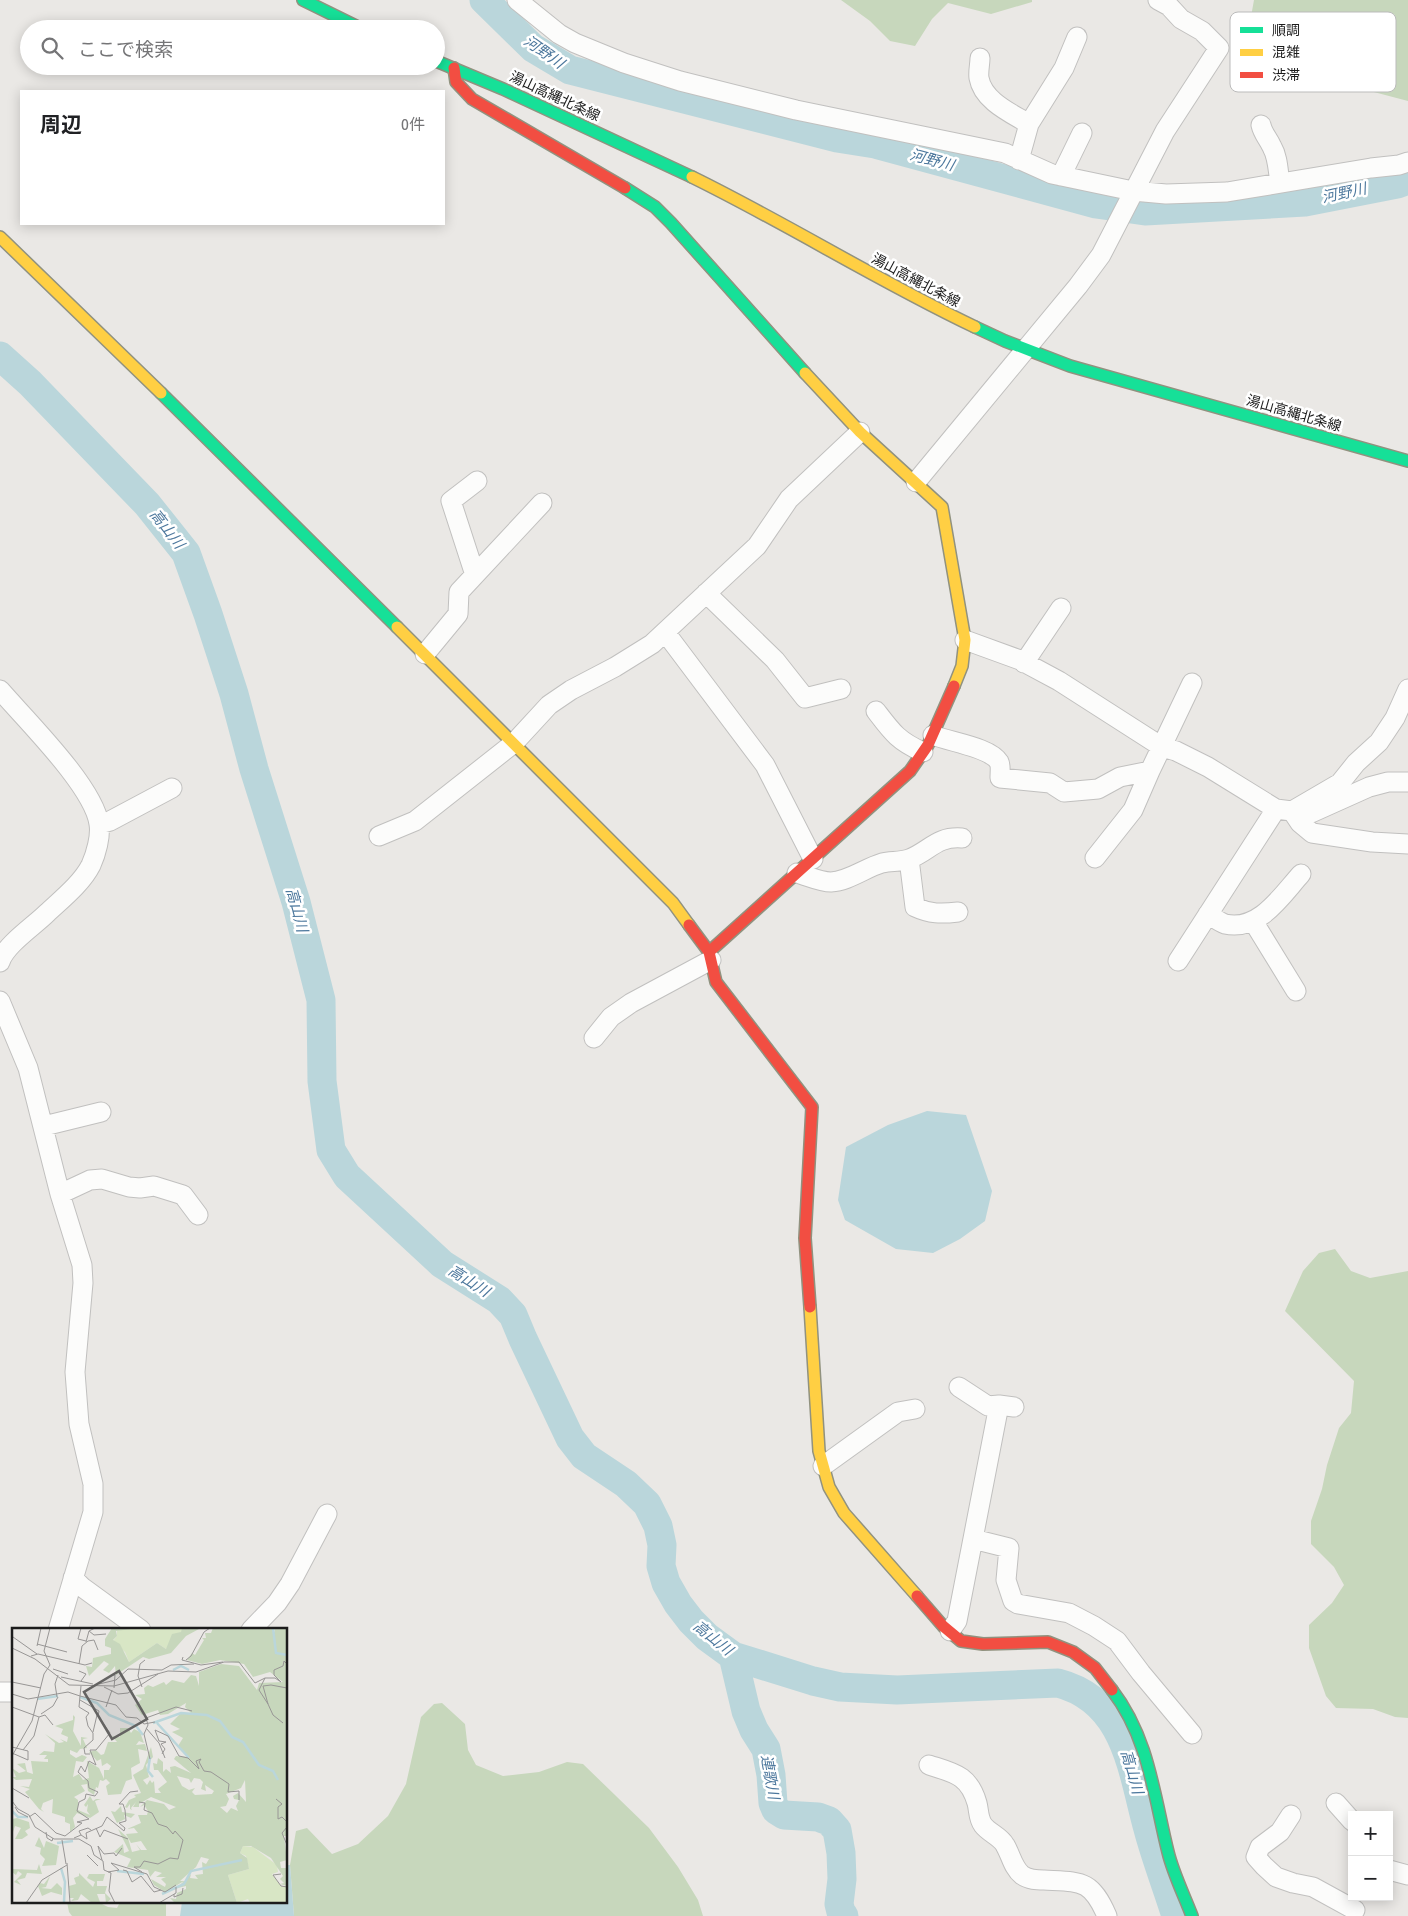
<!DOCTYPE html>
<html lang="ja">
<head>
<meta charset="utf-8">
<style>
  body { margin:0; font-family:"Fira Sans Condensed","Noto Sans JP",sans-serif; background:#f2f2f2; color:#202124 }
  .controls { position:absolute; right:15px; bottom:15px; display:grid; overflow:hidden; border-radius:0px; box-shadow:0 2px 12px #0003 }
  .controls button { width:45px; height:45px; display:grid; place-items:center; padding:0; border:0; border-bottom:1px solid #e0e0e0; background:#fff; color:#202124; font:25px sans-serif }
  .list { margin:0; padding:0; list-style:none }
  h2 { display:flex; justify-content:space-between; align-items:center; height:65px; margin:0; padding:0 20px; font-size:21px }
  h2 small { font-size:16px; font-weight:400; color:#757577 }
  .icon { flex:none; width:28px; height:28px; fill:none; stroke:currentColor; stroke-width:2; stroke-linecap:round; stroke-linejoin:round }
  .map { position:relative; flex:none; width:1408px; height:1916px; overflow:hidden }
  .search { position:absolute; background:#fff; box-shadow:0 2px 12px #0003; left:20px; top:20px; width:425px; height:55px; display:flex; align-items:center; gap:12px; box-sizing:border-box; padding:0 18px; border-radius:28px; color:#757577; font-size:19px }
  .panel { position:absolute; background:#fff; box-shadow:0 2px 12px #0003; left:20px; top:90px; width:425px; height:135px; border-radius:0px }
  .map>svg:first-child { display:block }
  .forest { fill:#c7d7bc }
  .water { fill:#bad6db }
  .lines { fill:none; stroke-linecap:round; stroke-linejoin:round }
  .river { stroke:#bad6db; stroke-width:29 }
  .street-casing { stroke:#c1c0bf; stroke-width:21 }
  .fast-casing { stroke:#91927f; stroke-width:14 }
  .slow-casing { stroke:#91927f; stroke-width:14 }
  .jam-casing { stroke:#91927f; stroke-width:14 }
  .street { stroke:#fcfcfb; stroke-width:19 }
  .fast { stroke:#16e098; stroke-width:11 }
  .slow { stroke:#ffcf43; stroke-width:11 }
  .jam { stroke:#f24e42; stroke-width:11 }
  .labels { text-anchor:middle; stroke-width:5; stroke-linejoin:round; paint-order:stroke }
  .street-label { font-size:14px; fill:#1c1c1c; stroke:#fff }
  .water-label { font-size:15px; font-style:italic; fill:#4d789d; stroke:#fff }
  .inset-river { fill:none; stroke:#bad6db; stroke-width:2.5 }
  .inset-road { fill:none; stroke:#989695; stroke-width:1 }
  .view { fill:#646362; fill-opacity:0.15; stroke:#646362; stroke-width:2.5 }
  .inset-edge { fill:none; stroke:#1c1c1c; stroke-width:2.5 }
  .key { fill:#fff; stroke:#bbb; stroke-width:1 }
  .key-label { font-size:14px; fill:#1c1c1c }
</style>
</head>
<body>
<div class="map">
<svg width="1408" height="1916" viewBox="0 0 1408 1916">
  <rect width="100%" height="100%" fill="#eae8e5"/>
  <path class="forest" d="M 841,0 L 1032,0 L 1032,2 L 991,14 L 948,3 L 932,19 L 915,46 L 890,41 L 870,21 Z
    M 1254,0 L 1408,0 L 1408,101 L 1275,66 L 1245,50 Z
    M 1335,1249 L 1351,1271 L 1370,1278 L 1408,1271 L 1408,1718 L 1395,1717 L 1373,1709 L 1336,1708 L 1326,1696 L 1309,1648 L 1309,1625 L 1332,1603 L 1344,1585 L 1334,1567 L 1311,1544 L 1311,1521 L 1322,1489 L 1327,1465 L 1339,1428 L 1351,1413 L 1354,1381 L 1285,1311 L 1303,1271 L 1319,1253 Z
    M 442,1703 L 465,1724 L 468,1750 L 476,1765 L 503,1776 L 539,1772 L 567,1762 L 583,1764 L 649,1828 L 678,1867 L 698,1900 L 703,1916 L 294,1916 L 290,1865 L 296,1831 L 307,1828 L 332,1854 L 358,1844 L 388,1816 L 406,1784 L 421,1717 L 434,1704 Z
    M 67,1902 L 98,1902 L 108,1907 L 117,1908 L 120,1902 L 166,1902 L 166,1916 L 72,1916 L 69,1912 Z"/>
  <path class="water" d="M 927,1111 L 966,1115 L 992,1191 L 985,1221 L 960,1239 L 933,1253 L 896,1249 L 845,1220 L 838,1200 L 846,1147 L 888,1125 Z
    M 286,1865 L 290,1865 L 294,1916 L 180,1916 L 182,1902 L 286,1902 Z"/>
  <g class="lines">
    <path class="river" d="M 484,0 L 533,48 L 570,70 L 837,138 L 875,144 L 1096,204 L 1145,211 L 1305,202 L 1397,184 L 1408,180
      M 0,356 L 30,383 L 147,504 L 186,553 L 208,614 L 234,694 L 254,769 L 296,902 L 321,1000 L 322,1081 L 331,1150 L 347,1176 L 442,1264 L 499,1300 L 513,1315 L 523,1339 L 570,1438 L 584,1456 L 626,1484 L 647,1504 L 658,1526 L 662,1545 L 661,1566 L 666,1583 L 678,1604 L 691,1621 L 707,1637 L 733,1656 L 813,1681 L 840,1687 L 897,1690 L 1058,1683 C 1127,1701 1132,1772 1148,1829 C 1156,1859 1167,1887 1176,1916
      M 733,1656 L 746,1711 L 754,1730 L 766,1749 L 771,1775 L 773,1803 L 776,1810 L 784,1815 L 818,1817 L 829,1821 L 837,1830 L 841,1853 L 842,1879 L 839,1904 L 841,1912 L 844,1916"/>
    <defs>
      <path id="street" d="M 517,0 L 559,34 L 575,43 L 624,63 L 680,81 L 796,110 L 1005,153 L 1052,174 L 1133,191 L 1166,194 L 1227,192 L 1371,168 L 1399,165 L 1408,162
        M 980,58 C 980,64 978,72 979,78 C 983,101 1011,113 1029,124
        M 1261,125 C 1263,134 1268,138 1272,147 C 1278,157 1278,171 1280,183
        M 1019,160 L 1029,124 L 1064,68 L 1077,37
        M 1061,176 L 1082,133
        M 916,482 L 1078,286 L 1101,255 L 1165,131 L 1219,48 L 1202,31 L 1181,19 L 1169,6 L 1158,0
        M 475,575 L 451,501 L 477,481
        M 706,593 L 775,660 L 805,698 L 841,689
        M 665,632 L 765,765 L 813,859
        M 965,640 L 1020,660 L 1059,681 L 1162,747 L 1176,751 L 1208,767 L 1276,809 L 1292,811 L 1311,813 L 1369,787 L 1388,782 L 1408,782
        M 425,654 L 458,614 L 459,592 L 542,503
        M 1024,663 L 1061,608
        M 1408,689 L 1395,718 L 1379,742 L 1356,763 L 1340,783 L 1292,811 L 1300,823 L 1312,833 L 1372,842 L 1408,844
        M 0,690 C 26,720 94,787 99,824 C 101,836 96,854 91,865 C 82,883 62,899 47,913 C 34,926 5,945 0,962
        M 876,711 C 892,732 898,741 923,752
        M 933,735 C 949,742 990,747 999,762 C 1001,766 1000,772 1000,778 L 1050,783 L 1064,792 L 1098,789 L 1120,777 L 1150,771
        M 99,824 L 110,821 L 172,788
        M 379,836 L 415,821 L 514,743 L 549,705 L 571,690 L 615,667 L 652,644 L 757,546 L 789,499 L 860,432
        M 1095,858 L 1133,810 L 1150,771 L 1192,683
        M 909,859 L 915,907 C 930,914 941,914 958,912
        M 797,873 C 808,876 820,882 831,882 C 849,881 865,868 882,863 C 891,861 901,862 909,859 C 930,851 936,836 962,838
        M 1208,914 C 1213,917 1219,922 1225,924 C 1259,932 1282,895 1301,874
        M 1253,921 L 1296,991
        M 1178,961 L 1276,809
        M 0,1001 L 28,1068 L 60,1194 L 82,1265 L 83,1283 L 75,1372 L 79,1424 L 93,1484 L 93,1512 L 58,1630
        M 594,1038 L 611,1017 L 631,1003 L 711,960
        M 44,1126 L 101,1112
        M 60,1194 L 90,1180 L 102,1179 L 129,1187 L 140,1188 L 154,1186 L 183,1195 L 198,1215
        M 959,1387 L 988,1406 L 999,1405 L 1014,1407
        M 823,1466 L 898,1412 L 915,1409
        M 973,1539 L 1009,1548 L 1006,1580 L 1013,1601 L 1018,1604 L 1069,1613 L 1094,1626 L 1117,1641 L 1141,1673 L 1192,1734
        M 73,1578 L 82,1587 L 141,1630
        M 251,1630 L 277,1603 L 290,1584 L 327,1514
        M 950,1631 L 957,1621 L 999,1405
        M 0,1692 L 14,1692
        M 929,1765 C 954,1773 969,1775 977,1803 C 979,1810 978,1818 983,1825 C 989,1833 1000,1836 1005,1845 C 1011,1855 1013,1868 1022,1875 C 1029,1880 1037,1880 1044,1880 C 1081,1882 1091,1879 1107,1916
        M 1336,1803 L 1352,1821
        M 1291,1815 L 1280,1832 L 1260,1847 L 1256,1857 L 1264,1866 L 1276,1877 L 1293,1883 L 1313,1887 L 1355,1910
        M 1389,1870 L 1408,1875"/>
      <path id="fast" d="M 303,0 L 362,29
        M 436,61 L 503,89 L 692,177
        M 625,188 L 655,207 L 671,223 L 805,373
        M 975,327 L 1005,341 L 1070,366 L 1408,461
        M 161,393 L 397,627
        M 1112,1690 C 1149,1738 1154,1796 1168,1852 C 1173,1873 1184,1895 1192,1916"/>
      <path id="slow" d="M 692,177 C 788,224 878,281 975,327
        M 0,237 L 161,393
        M 805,373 L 860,432 L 942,507 L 965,640 L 962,666 L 954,686
        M 397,627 L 673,903 L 689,925
        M 810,1307 L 819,1451 L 829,1487 L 844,1513 L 917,1596"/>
      <path id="jam" d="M 454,68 L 456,82 L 472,99 L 625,188
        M 689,925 L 709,952 L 716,982 L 812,1107 L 805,1238 L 810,1307
        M 709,952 L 910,771 L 928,745 L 954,686
        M 917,1596 L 943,1626 L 961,1641 L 983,1644 L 1048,1642 L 1073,1652 L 1095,1668 L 1112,1690"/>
    </defs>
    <use href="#street" class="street-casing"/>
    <use href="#fast" class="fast-casing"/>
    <use href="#slow" class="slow-casing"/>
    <use href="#jam" class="jam-casing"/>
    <use href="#street" class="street"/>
    <use href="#fast" class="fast"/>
    <use href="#slow" class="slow"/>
    <use href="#jam" class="jam"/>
  </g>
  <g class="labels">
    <g class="street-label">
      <text transform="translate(555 96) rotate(25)" y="5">湯山高縄北条線</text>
      <text transform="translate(916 280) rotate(28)" y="5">湯山高縄北条線</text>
      <text transform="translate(1294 413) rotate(16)" y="5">湯山高縄北条線</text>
    </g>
    <g class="water-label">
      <text transform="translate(544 52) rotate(35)" y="5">河野川</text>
      <text transform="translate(932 160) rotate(15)" y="5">河野川</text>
      <text transform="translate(1344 193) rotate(-12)" y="5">河野川</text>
      <text transform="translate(167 529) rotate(52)" y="5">高山川</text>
      <text transform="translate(297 910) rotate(75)" y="5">高山川</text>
      <text transform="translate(469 1281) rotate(32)" y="5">高山川</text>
      <text transform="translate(713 1638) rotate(39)" y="5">高山川</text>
      <text transform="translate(1132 1772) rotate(74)" y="5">高山川</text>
      <text transform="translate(770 1777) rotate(80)" y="5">連歌川</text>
    </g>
  </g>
  <g transform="translate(12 1628)">
    <rect width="275" height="275" fill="#eae8e5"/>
    <path d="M 119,0 L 170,0 L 170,3 L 154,21 L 145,15 L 117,34 L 113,24 L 101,13 L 105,8 L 105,2 ZM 231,218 L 241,219 L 265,237 L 266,244 L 260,246 L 269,258 L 275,258 L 275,275 L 238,275 L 236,271 L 225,275 L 216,247 L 237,241 L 234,228 L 228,225 Z" fill="#d8e6c5"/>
    <path d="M 100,0 L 119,1 L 104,3 L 105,8 L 101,12 L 108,16 L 117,34 L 145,15 L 154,21 L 160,6 L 169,4 L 170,0 L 187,1 L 174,8 L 159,25 L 137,31 L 131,29 L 104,47 L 103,38 L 97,45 L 91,42 L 97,36 L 92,33 L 77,48 L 74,38 L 80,39 L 81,30 L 99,26 L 99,20 L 93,18 L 93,11 ZM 201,0 L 259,0 L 263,4 L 262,0 L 275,0 L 275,208 L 272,208 L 275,232 L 268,234 L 269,240 L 275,240 L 275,258 L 268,256 L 272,255 L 268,251 L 271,248 L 259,230 L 239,218 L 231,218 L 228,225 L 235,230 L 237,241 L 216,247 L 225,275 L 163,275 L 158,270 L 164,271 L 165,265 L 174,261 L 174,258 L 165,260 L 172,253 L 153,264 L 142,257 L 139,251 L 153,259 L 154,256 L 149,251 L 154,249 L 144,249 L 150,245 L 143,243 L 138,249 L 136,242 L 115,239 L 119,231 L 102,224 L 111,216 L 112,225 L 117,223 L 106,201 L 116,210 L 120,224 L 128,222 L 124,216 L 129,222 L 135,222 L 129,213 L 119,215 L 114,206 L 126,205 L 122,200 L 115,201 L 129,195 L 126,187 L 135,187 L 136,183 L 132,177 L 128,179 L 135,172 L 152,176 L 157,182 L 164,179 L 139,169 L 127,176 L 127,179 L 121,179 L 124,174 L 119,180 L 120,182 L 118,181 L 118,176 L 115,180 L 113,179 L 117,172 L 124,169 L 122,167 L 129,165 L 121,147 L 131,141 L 139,119 L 141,129 L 134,137 L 137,149 L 131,152 L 135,157 L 138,152 L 140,155 L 142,153 L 143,165 L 149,165 L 146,161 L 155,154 L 146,142 L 142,142 L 141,135 L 145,136 L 146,130 L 151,134 L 151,144 L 154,141 L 159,145 L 158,139 L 163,138 L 179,145 L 162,131 L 164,128 L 177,129 L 166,118 L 171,110 L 160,104 L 168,101 L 158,96 L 168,86 L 179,85 L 173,79 L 174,75 L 156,86 L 148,87 L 146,82 L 130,87 L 123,77 L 130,71 L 123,67 L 133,66 L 132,60 L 136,57 L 141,59 L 152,54 L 154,57 L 160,52 L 172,55 L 179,47 L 184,48 L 187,58 L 187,44 L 209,36 L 227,38 L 245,62 L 247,55 L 271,54 L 258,44 L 241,49 L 232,36 L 208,32 L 190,36 L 175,32 L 180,25 L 183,27 L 192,12 L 190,10 L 194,10 L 193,5 L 199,5 ZM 165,148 L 177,151 L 179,155 L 182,150 L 188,151 L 191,154 L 189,161 L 194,163 L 193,157 L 202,163 L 200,166 L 183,167 L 180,164 L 183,160 L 177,162 L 170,158 ZM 233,152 L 234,174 L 226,165 L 221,168 L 222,171 L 227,172 L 224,178 L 226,183 L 219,180 L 215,185 L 208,179 L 214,178 L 217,171 L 214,166 L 229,160 ZM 189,229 L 197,231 L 194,236 L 190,234 L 191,246 L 183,247 L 186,251 L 178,250 L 179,246 L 173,253 L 168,253 L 184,239 ZM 61,87 L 63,89 L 61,103 L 69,118 L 69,109 L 76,110 L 71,111 L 75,120 L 68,121 L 65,125 L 58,122 L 58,126 L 64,130 L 70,127 L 75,129 L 71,134 L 64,133 L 61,149 L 67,146 L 71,152 L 77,150 L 75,133 L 87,140 L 92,151 L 92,142 L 97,142 L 99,138 L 95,135 L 90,138 L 89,131 L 85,133 L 77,124 L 84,122 L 89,127 L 92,126 L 96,114 L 105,114 L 100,108 L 108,109 L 108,100 L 116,100 L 119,105 L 122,101 L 128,104 L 132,115 L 127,113 L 124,117 L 133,116 L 135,123 L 126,121 L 128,135 L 119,140 L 120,151 L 114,153 L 109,166 L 96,167 L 94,158 L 98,155 L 94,151 L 91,153 L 88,152 L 86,160 L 90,162 L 84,159 L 82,167 L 76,163 L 75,156 L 69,157 L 73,163 L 62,169 L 66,172 L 66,182 L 78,187 L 75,183 L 76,176 L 74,179 L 72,177 L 78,168 L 81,173 L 84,171 L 89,171 L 83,173 L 87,184 L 78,190 L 65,185 L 61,190 L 63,199 L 58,204 L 58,196 L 53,194 L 53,189 L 40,185 L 41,171 L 31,175 L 29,181 L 32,184 L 27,181 L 13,164 L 18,161 L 8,158 L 17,159 L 20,151 L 4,152 L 0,149 L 4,149 L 0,140 L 7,145 L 14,143 L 5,136 L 13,135 L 15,144 L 21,146 L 19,133 L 36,134 L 36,131 L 32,131 L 35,127 L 27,127 L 32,123 L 42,124 L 43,115 L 33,106 L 47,115 L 52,114 L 48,111 L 55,114 L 56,109 L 49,106 L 51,101 L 43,98 L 61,92 ZM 109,178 L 110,184 L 123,186 L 119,190 L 112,187 L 113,191 L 105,195 L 99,183 L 103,184 ZM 5,190 L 17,194 L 18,200 L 13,203 L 16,207 L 10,211 L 3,211 L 9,200 L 3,198 L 1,204 L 0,191 ZM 27,209 L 32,220 L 34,213 L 47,218 L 44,237 L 30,238 L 33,231 L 28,226 L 29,220 L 23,218 ZM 27,236 L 30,246 L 15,245 L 13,250 L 5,252 L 9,257 L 2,254 L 10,246 L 6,243 L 4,247 L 0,244 L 0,241 L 25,242 ZM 67,245 L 81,259 L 83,254 L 75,250 L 77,246 L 93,246 L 91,253 L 85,253 L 85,258 L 95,258 L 93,265 L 99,271 L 94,275 L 93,266 L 85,266 L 88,274 L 80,275 L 69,266 L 66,272 L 59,273 L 62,270 L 58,270 L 57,258 L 64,256 L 62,250 L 67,248 ZM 38,248 L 34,259 L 29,260 L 39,261 L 45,255 L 50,260 L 50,267 L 39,264 L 30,268 L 26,258 L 28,255 L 32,256 Z" fill="#c7d7bc" fill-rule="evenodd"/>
    <path class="inset-river" d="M 261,0 L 264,25 L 275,27M 161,42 L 169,38 L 177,42M 68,69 L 85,75 L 97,87 L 124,98 L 131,107M 25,71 L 46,68M 141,95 L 169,85 L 195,87 L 208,93 L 220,109 L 231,114 L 247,137 L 261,143 L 266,152M 145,95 L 177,130M 138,129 L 136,143 L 141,149M 0,183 L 6,189 L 16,189M 45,215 L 61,213M 49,240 L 53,254 L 52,274M 105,243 L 132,246M 150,266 L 172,256 L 179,243 L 230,232"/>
    <path class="inset-road" d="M 69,0 L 66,11 L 74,13M 77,3 L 82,7 L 94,6M 1,9 L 25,26M 74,14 L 77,3 L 83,0M 25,16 L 55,24M 25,18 L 29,0M 0,20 L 23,31 L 57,57 L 102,58 L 156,43 L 184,44 L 212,34 L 227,34 L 243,55 L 253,50 L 247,62 L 256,76 L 251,58 L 259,57 L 275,60M 19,28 L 26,26 L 73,37 L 80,35M 171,29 L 170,32 L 189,37 L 211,34M 174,32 L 179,28 L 192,4 L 198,0M 67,36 L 70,18 L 76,13 L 82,12 L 86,22M 41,41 L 56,46M 67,43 L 74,46 L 69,53M 101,47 L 103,47 L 102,60M 49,49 L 81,56M 253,50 L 263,50 L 269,54 L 262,47 L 262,42 L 271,38 L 272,33 L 275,36M 0,54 L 29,60M 87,56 L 104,52 L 116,41 L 150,42 L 159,37 L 182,36M 69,58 L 68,68 L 104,77 L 114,89 L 125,90 L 132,96 L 143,94M 92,59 L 106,66 L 116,65 L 146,46M 130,59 L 126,48 L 128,36 L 133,32M 0,66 L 16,71 L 56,64 L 68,68 L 67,79 L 77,85 L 74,89 L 76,98 L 81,105 L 81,112 L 72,120 L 73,126 L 78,126M 45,69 L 43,56 L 46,47M 0,76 L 0,98M 256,76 L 261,87 L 271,95M 0,79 L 27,89 L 33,87 L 41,97M 94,79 L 100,62M 29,86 L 41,78 L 46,69M 134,100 L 147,115 L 153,130M 81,104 L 85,87M 0,119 L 16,123 L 16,132 L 0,125M 11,122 L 22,108 L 27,89M 150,126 L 153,121 L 149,116 L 154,114 L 147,113 L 143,102 L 156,108 L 167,128 L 176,130 L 187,141 L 184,133 L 189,131 L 187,134 L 192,143 L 199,144 L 217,156 L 216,164 L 227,163 L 227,172M 0,128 L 20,93 L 32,46 L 38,37 L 32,23 L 38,0M 138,131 L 132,106 L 136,97 L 134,90 L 164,79 L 180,83M 0,160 L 17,170M 264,171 L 270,176 L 266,179 L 266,191 L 270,189 L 275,194M 0,173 L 6,181 L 17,187 L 23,199 L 42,211 L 67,211 L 79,218 L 82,227 L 91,233 L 92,242 L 99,245 L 97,263 L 103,275M 127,174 L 133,175 L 132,182 L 140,185 L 146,196 L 155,199 L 161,206 L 163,203 L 171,212 L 166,231 L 158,230 L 146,236 L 132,233 L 128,239 L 122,239 L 130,244M 3,179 L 6,184 L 16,189M 17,189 L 23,185 L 44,205 L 53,208 L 70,195 L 65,194 L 77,191 L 65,183 L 67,174 L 73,171 L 74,166 L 83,168 L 86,164 L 77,160 L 76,153 L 66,144 L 69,138 L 73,144 L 77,133 L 84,137 L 78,122 L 84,122 L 98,105 L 86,88 L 87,83 L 68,72M 275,199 L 270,205 L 275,217M 84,200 L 88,209 L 92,202 L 116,211M 34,204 L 35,210 L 40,213 L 41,210M 69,207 L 67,203 L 76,200 L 79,202M 62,210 L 69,207 L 75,211 L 74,205 L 90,198 L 95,189 L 112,203 L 113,200 L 107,195 L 114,193 L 113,182 L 111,176 L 107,176 L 118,164 L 126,163M 50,212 L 54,236M 75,227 L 86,238M 90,232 L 86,218 L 92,226 L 102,225 L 104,228 L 110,220M 55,235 L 58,275M 111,242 L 115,243 L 120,254 L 129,248 L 142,264 L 149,262M 96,244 L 107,242 L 99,235 L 135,246 L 142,259 L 153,264 L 164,257M 269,246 L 261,247 L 269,258 L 275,259M 162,266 L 162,269 L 170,266 L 171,260M 14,275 L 30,252 L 55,237M 147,275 L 164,265 L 164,259"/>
    <path class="view" d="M 107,43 L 135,91 L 100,111 L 72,64 Z"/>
    <rect width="275" height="275" class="inset-edge"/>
  </g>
  <rect x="1230" y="12" width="166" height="80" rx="8" class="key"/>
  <rect x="1240" y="27" width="23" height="6" fill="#16e098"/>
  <rect x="1240" y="49" width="23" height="7" fill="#ffcf43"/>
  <rect x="1240" y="72" width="23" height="6" fill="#f24e42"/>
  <g class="key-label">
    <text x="1272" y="35">順調</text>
    <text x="1272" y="57">混雑</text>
    <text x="1272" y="80">渋滞</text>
  </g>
</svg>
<div class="controls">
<button>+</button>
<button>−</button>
</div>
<div class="search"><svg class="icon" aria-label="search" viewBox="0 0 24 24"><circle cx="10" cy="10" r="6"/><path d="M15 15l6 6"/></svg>ここで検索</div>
<section class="panel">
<h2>周辺<small>0件</small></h2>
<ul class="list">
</ul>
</section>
</div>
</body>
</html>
